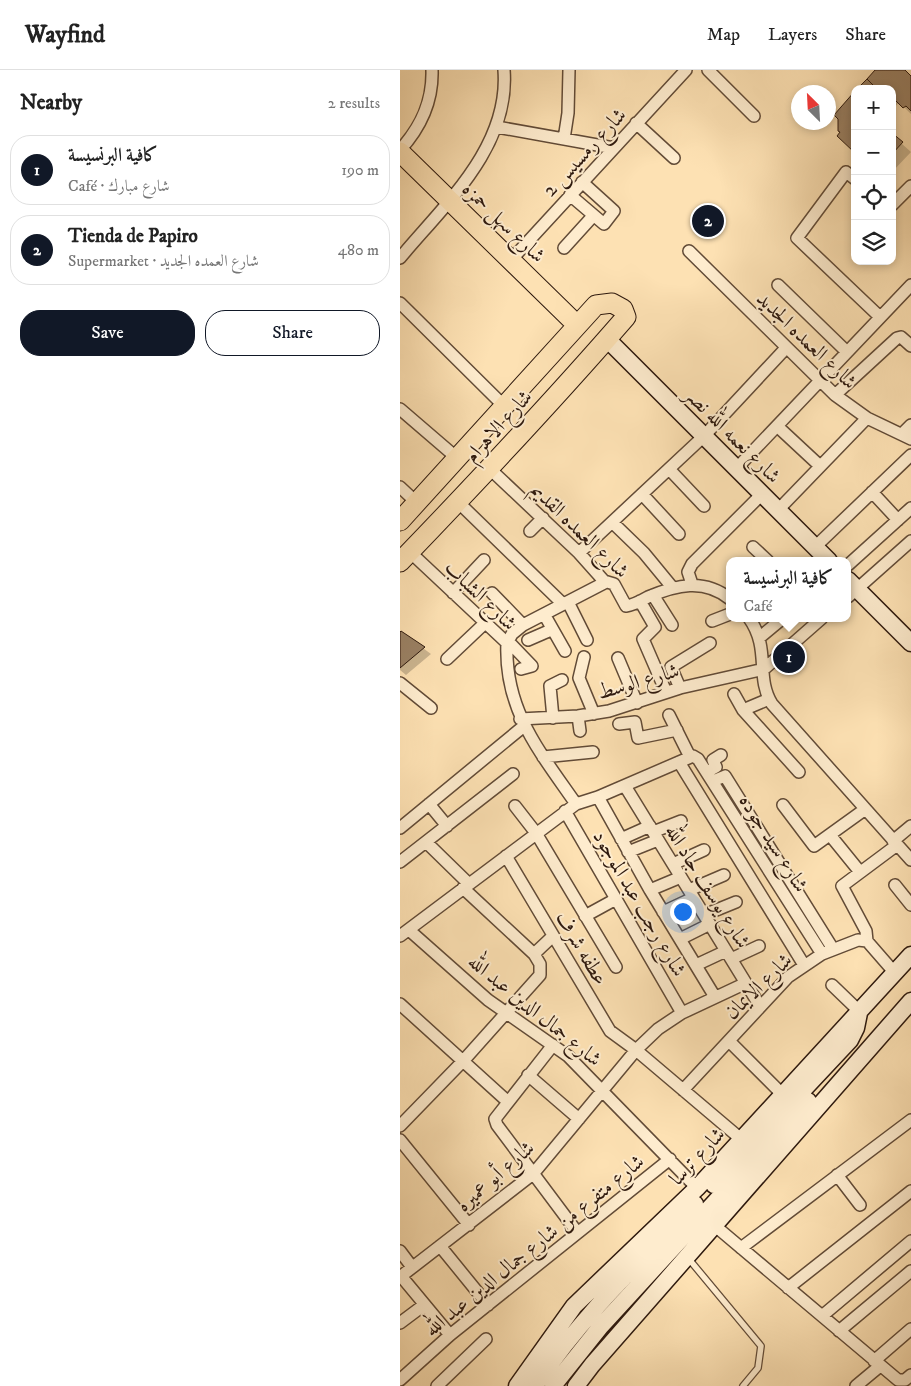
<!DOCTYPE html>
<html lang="en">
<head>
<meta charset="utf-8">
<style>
  body { margin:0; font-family:"IM FELL DW Pica",Amiri,serif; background:#f2f2f2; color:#222 }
  .controls { position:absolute; right:15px; top:15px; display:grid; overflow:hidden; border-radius:10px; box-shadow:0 2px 8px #0003 }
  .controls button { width:45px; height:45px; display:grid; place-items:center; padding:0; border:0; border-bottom:1px solid #e0e0e0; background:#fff; color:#222; font:25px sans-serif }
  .compass { position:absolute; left:391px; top:15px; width:45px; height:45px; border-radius:50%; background:#fff; box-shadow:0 2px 8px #0003; rotate:336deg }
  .you { position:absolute; left:282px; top:841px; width:18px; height:18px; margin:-12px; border:4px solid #fff; border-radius:50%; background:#1a73e8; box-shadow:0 0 0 8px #1a73e833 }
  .badge { display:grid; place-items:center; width:32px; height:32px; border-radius:50%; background:#111827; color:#fff; font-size:16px; font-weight:700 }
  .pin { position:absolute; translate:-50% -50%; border:2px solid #fff; box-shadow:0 1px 5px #0006 }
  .popup { position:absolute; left:326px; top:487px; width:125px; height:65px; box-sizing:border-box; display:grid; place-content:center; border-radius:10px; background:#fff; filter:drop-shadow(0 1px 4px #0005); font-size:16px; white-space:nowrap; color:#767676 }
  .popup b { font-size:19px; color:#222 }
  .popup::after { content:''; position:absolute; left:50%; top:100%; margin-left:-10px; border:10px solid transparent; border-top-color:#fff }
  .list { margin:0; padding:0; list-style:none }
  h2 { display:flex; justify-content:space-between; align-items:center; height:65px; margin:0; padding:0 20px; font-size:21px }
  h2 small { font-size:16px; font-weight:400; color:#767676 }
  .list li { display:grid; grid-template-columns:32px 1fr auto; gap:15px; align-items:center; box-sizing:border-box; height:70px; margin:0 10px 10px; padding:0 10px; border:1px solid #e0e0e0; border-radius:20px }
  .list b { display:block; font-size:19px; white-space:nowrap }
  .list p { margin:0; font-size:16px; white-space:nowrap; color:#767676 }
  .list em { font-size:16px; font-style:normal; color:#767676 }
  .actions { display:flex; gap:10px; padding:15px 20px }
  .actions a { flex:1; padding:11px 0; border:1px solid #111827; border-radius:20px; text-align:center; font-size:18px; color:#111827 }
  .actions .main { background:#111827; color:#fff }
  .icon { flex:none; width:28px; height:28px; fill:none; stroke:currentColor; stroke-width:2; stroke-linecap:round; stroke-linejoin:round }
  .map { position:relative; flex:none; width:511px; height:1316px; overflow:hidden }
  header { display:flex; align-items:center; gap:30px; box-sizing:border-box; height:70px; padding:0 25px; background:#fff; border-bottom:1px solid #e0e0e0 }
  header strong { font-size:24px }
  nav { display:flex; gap:28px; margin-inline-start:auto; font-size:18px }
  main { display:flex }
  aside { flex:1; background:#fff }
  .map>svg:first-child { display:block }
  .shadow { fill:#0003 }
  .building { fill:#9a8164; stroke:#2e190e }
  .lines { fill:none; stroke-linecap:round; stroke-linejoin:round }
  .lane-casing { stroke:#624b37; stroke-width:8 }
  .street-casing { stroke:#624b37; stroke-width:14 }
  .secondary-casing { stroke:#2e190e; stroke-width:19 }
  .primary-casing { stroke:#2e190e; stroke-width:21 }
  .lane { stroke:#feecce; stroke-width:5.5 }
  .street { stroke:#feecce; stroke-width:11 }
  .secondary { stroke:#feecce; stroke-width:16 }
  .primary { stroke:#fde1b3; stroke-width:19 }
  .labels { text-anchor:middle; stroke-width:4; stroke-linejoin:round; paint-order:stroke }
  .street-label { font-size:21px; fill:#2e190e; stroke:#feecce }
</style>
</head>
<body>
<header>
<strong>Wayfind</strong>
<nav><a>Map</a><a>Layers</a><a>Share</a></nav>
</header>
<main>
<aside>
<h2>Nearby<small>2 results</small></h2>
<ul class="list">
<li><span class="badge">1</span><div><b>كافية البرنسيسة</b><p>Café · شارع مبارك</p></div><em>190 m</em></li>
<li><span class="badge">2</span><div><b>Tienda de Papiro</b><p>Supermarket · شارع العمده الجديد</p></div><em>480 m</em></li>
</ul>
<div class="actions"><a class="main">Save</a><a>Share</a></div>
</aside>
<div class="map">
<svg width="511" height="1316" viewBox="0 0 511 1316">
  <rect width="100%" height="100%" fill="#fde1b3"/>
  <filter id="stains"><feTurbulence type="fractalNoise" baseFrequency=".004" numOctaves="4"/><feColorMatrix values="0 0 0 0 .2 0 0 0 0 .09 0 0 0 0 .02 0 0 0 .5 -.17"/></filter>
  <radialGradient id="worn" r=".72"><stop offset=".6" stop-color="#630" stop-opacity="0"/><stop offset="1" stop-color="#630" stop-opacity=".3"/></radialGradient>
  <path class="shadow" d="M 477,0 L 505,0 L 511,6 L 511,44 L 499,32 L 492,41 L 492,19 Z
    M 492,65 L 511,82 L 492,102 Z
    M 1,562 L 31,584 L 6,605 L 0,600 Z"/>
  <path class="building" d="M 475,0 L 505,0 L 511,6 L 511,41 L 506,36 L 503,38 L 492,27 L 492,19 L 477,19 L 467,9 Z
    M 467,9 L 477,19 L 457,19 Z
    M 455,21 L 455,83 L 437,66 L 440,62 L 438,61 L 438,49 L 434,45 Z
    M 492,63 L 503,72 L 492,84 Z
    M 1,561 L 25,577 L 0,598 L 0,562 Z"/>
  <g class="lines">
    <defs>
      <path id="lane" d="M 288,1188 L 361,1276 L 358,1298 L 343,1316"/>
      <path id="street" d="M 308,0 L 354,46
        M 236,53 L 274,88
        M 97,57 L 214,78
        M 164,69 L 168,43 L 169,0
        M 0,80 C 21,57 33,32 32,0
        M 455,109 L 446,102 L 397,168 L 480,247
        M 170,125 L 204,154 L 214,141 L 182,112
        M 492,135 L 511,116
        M 164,178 L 193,146
        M 289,181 L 435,325 L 467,348 L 511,369
        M 0,188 C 45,134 110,77 104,0
        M 111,190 L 286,0
        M 378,215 L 447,282
        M 0,233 L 104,336
        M 435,325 L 497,268 L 501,267 L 511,276
        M 0,339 L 57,388
        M 377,356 L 420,396
        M 502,364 L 511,355
        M 90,399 L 179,483 L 204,511 L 214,514 L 226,536 C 233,535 241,531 248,527 C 276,515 304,508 330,529
        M 269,399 L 304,436
        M 336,399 L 511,215
        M 0,417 L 16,432
        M 472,422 L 498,450
        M 242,424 L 279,464
        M 58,432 L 163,534
        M 378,440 L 467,348
        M 212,452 L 244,483 L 272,517
        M 130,461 L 143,448
        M 353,477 L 368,491
        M 415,477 L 511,385
        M 10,482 L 107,573 C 104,640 140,682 176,734
        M 179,483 L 304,366 L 386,278
        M 448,495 L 511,438
        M 292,514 L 288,502 L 292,494 L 362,424
        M 53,523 L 84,490
        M 92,523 L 123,555
        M 253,525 L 272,555
        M 448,527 L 511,471
        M 240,531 L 255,557 L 243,569 L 266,622
        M 168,532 L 187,570
        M 144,544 L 165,581
        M 349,548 C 371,579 355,607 372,634 L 511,790
        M 312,551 L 330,544
        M 359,568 L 383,548
        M 128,570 L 151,560
        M 108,571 L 132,596 L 121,599
        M 107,573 L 112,564 L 123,555 L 206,512
        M 184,587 L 179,608 L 194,644
        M 218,588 L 237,633
        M 47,589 L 85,553
        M 0,613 L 31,638
        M 280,618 L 271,597 L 310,573
        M 334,624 L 343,640 L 399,702
        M 343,640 L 369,629
        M 269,645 L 290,687
        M 178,646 L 180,661
        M 153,648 L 150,616 L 162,610
        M 120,649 L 178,646 L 209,641 L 280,618 L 364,599 L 422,548
        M 219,654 L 235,652 L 238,668 L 277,660
        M 143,687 L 193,682
        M 279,692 L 404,895
        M 307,702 L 316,697 L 313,690 L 321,685
        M 313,711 L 325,706 L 433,879
        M 225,716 L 360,936
        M 198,727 L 250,820 L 315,927
        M 29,734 L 47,756
        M 383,735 L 414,776 L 464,740
        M 115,736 L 136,763 L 216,897
        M 165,741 L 282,943
        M 0,758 L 124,656
        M 253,762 L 281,751
        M 430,765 L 460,802
        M 221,769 L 250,756
        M 493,771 L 511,756
        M 26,772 L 69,814
        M 228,782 L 258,770
        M 106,786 L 210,961 L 236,980 L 341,1069
        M 0,792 L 113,704
        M 273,794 L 304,780
        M 495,815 L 511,835
        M 250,820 L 281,807
        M 289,820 L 324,805
        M 263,842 L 293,828
        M 304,845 L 336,832
        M 185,846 L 216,829
        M 9,860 L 88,930 L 168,986 L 297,1118
        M 0,866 L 176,734 L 198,727 L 293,686 L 298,689 L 422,884
        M 280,869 L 310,854
        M 467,871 L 466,861 L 442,816 L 497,775
        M 134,884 L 153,866
        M 331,889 L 359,876
        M 296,895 L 326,881
        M 432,915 L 459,941
        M 0,934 L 107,1031
        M 329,971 L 382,1024
        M 153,975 L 95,1049 L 97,1055 L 177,1162
        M 128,1005 L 179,1049
        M 283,1020 L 388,907 L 422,884 L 458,870 L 467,871 L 494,902
        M 0,1056 L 64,990 L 140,905 L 140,894 L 134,884 L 63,818
        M 0,1070 L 69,1155
        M 437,1105 L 460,1135
        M 314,1155 L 498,1310 L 505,1310 L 511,1305
        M 40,1176 L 88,1235
        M 341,1178 L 511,1050
        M 0,1181 L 12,1197
        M 1,1206 L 50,1265
        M 0,1207 L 133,1104 L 236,980 L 258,959 L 282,943 L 346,913
        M 388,1218 L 511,1121
        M 422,1246 L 511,1171
        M 0,1253 L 24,1235
        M 439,1261 L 511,1201
        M 474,1291 L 511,1259
        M 0,1310 L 50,1265 L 270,1089
        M 37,1316 L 86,1269
        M 456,1316 L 480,1296"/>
      <path id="secondary" d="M 207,269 L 429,491
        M 448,510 L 511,573
        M 314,1115 L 450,970 L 456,958 L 459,943
        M 117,1316 L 174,1236 L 297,1118 L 511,885
        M 135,1316 C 179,1249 239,1192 295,1134
        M 153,1316 L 201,1256 L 408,1031
        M 176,1316 L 192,1295 L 511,931"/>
      <path id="primary" d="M 0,82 L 177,255
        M 0,451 L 196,235 L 212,233 L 223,239 L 226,247 C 153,331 77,412 0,492"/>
    </defs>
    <use href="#lane" class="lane-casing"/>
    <use href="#street" class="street-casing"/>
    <use href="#secondary" class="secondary-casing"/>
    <use href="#primary" class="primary-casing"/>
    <use href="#lane" class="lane"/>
    <use href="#street" class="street"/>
    <use href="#secondary" class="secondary"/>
    <use href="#primary" class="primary"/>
  </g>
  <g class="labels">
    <g class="street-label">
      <text transform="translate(184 82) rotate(-47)" y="7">شارع رمسيس 2</text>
      <text transform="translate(104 152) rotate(44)" y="7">شارع سهل حمزه</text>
      <text transform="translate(407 270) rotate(44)" y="7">شارع العمده الجديد</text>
      <text transform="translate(98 356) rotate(-48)" y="7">شارع الاهرام</text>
      <text transform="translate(333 365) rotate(45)" y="7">شارع نعمه الله نصر</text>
      <text transform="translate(180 460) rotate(44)" y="7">شارع العمده القديم</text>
      <text transform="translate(81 525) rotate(44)" y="7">شارع الشباب</text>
      <text transform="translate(238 611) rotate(-16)" y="7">شارع الوسط</text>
      <text transform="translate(374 773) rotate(58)" y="7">شارع سيد جوده</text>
      <text transform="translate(308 816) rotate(58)" y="7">شارع يوسف جاد الله</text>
      <text transform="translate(240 833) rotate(60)" y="7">شارع رجب عبد الموجود</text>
      <text transform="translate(182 878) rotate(59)" y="7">عطفه شرف</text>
      <text transform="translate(358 916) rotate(-44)" y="7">شارع الايمان</text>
      <text transform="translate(135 940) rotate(39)" y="7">شارع جمال الدين عبد الله</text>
      <text transform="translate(297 1086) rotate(-47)" y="7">شارع ترسا</text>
      <text transform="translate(95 1106) rotate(-41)" y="7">شارع أبو عميره</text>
      <text transform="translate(134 1175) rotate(-39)" y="7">شارع متفرع من شارع جمال الدين عبد الله</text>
    </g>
  </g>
  <rect width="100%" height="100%" filter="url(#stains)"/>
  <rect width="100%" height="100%" fill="url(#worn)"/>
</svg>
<div class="controls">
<button>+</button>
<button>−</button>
<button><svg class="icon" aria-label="locate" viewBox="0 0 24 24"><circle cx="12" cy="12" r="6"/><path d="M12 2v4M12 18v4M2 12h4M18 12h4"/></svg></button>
<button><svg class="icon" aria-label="layers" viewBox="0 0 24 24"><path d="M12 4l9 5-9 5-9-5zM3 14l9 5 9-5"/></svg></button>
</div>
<svg class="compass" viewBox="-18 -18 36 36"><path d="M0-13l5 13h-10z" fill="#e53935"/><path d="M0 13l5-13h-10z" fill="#767676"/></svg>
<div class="you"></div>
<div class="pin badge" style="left:389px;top:587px">1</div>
<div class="popup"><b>كافية البرنسيسة</b>Café</div>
<div class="pin badge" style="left:308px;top:151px">2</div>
</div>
</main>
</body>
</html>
